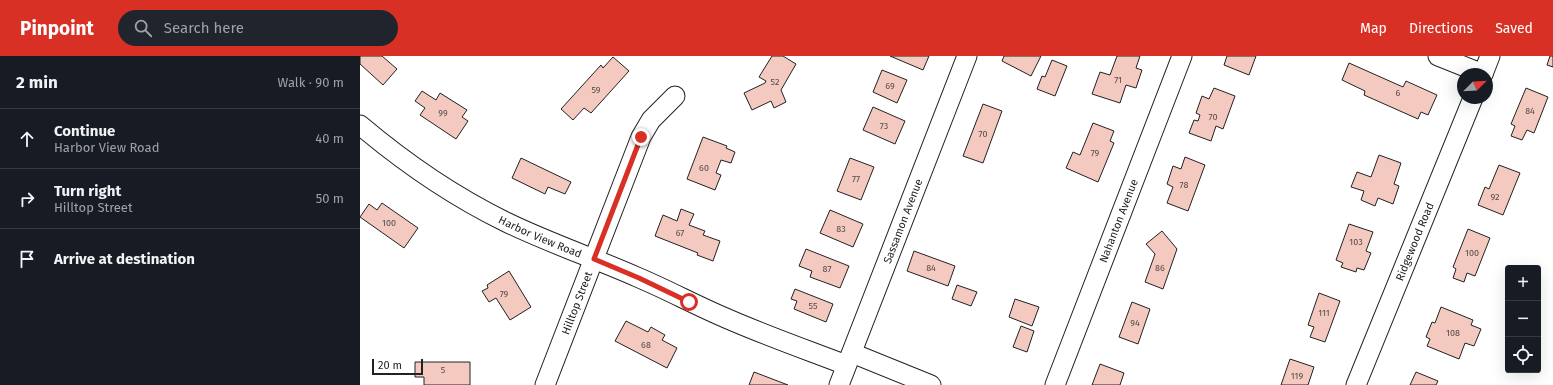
<!DOCTYPE html>
<html lang="en">
<head>
<meta charset="utf-8">
<style>
  body { margin:0; font-family:"Fira Sans",sans-serif; background:#20242c; color:#f1f3f6 }
  .controls { position:absolute; right:12px; bottom:12px; display:grid; overflow:hidden; border-radius:4px; box-shadow:0 4px 16px #0002 }
  .controls button { width:36px; height:36px; display:grid; place-items:center; padding:0; border:0; border-bottom:1px solid #363941; background:#171b24; color:#f1f3f6; font:20px sans-serif }
  .compass { position:absolute; left:1097px; top:12px; width:36px; height:36px; border-radius:50%; background:#171b24; box-shadow:0 4px 16px #0002; rotate:66deg }
  .scale { position:absolute; left:12px; bottom:10px; width:51px; box-sizing:border-box; padding-left:4px; border:2px solid #222; border-top:0; font-size:11px; line-height:14px; white-space:nowrap; color:#222; -webkit-text-stroke:3px #fff; paint-order:stroke }
  .stop { position:absolute; width:12px; height:12px; margin:-9px; border:3px solid #d93025; border-radius:50%; background:#fff }
  .stop.end { background:#d93025; border-color:#fff; box-shadow:0 1px 4px #0008 }
  .list { margin:0; padding:0; list-style:none }
  h2 { display:flex; justify-content:space-between; align-items:center; height:52px; margin:0; padding:0 16px; font-size:17px }
  h2 small { font-size:13px; font-weight:400; color:#9ea1a6 }
  .list li { display:grid; grid-template-columns:26px 1fr auto; gap:12px; align-items:center; box-sizing:border-box; height:60px; padding:0 16px; border-top:1px solid #363941 }
  .list b { display:block; font-size:15px; white-space:nowrap }
  .list p { margin:0; font-size:13px; white-space:nowrap; color:#9ea1a6 }
  .list em { font-size:13px; font-style:normal; color:#9ea1a6 }
  .icon { flex:none; width:22px; height:22px; fill:none; stroke:currentColor; stroke-width:2; stroke-linecap:round; stroke-linejoin:round }
  .map { position:relative; flex:none; width:1193px; height:329px; overflow:hidden }
  header { display:flex; align-items:center; gap:24px; box-sizing:border-box; height:56px; padding:0 20px; background:#d93025; color:#fff }
  header strong { font-size:19px }
  nav { display:flex; gap:22px; margin-inline-start:auto; font-size:14px }
  .search { width:280px; height:36px; background:#20242c; display:flex; align-items:center; gap:10px; box-sizing:border-box; padding:0 14px; border-radius:22px; color:#9ea1a6; font-size:15px }
  main { display:flex }
  aside { flex:1; background:#171b24 }
  .map>svg:first-child { display:block }
  .building { fill:#f3c9c0; stroke:#222 }
  .lines { fill:none; stroke-linecap:round; stroke-linejoin:round }
  .minor-casing { stroke:#222; stroke-width:21 }
  .minor { stroke:#fff; stroke-width:19 }
  .route { stroke:#d93025; stroke-width:5 }
  .labels { text-anchor:middle; stroke-width:3; stroke-linejoin:round; paint-order:stroke }
  .number-label { font-size:9px; fill:#564c4a }
  .street-label { font-size:11px; fill:#222; stroke:#fff }
</style>
</head>
<body>
<header>
<strong>Pinpoint</strong>
<div class="search"><svg class="icon" aria-label="search" viewBox="0 0 24 24"><circle cx="10" cy="10" r="6"/><path d="M15 15l6 6"/></svg>Search here</div>
<nav><a>Map</a><a>Directions</a><a>Saved</a></nav>
</header>
<main>
<aside>
<h2>2 min<small>Walk · 90 m</small></h2>
<ul class="list">
<li><svg class="icon" aria-label="ahead" viewBox="0 0 24 24"><path d="M12 20V5M6 11l6-6 6 6"/></svg><div><b>Continue</b><p>Harbor View Road</p></div><em>40 m</em></li>
<li><svg class="icon" aria-label="right" viewBox="0 0 24 24"><path d="M7 20v-9h11M14 6l5 5-5 5"/></svg><div><b>Turn right</b><p>Hilltop Street</p></div><em>50 m</em></li>
<li><svg class="icon" aria-label="arrive" viewBox="0 0 24 24"><path d="M6 21V4h12l-3 4 3 4H6"/></svg><div><b>Arrive at destination</b></div></li>
</ul>
</aside>
<div class="map">
<svg width="1193" height="329" viewBox="0 0 1193 329">
  <rect width="100%" height="100%" fill="#fff"/>
  <path class="building" d="M 0,0 L 22,0 L 37,13 L 23,29 L 0,8 Z
    M 412,0 L 423,0 L 436,8 L 421,34 L 426,46 L 414,52 L 411,45 L 392,54 L 384,37 L 405,27 L 406,25 L 399,21 Z
    M 530,0 L 569,0 L 563,14 Z
    M 644,0 L 681,0 L 671,20 L 642,5 Z
    M 757,0 L 780,0 L 776,12 L 782,14 L 776,32 L 766,29 L 760,47 L 732,38 L 740,16 L 750,19 Z
    M 867,0 L 896,0 L 889,19 L 864,9 Z
    M 1190,0 L 1193,0 L 1193,11 L 1187,9 Z
    M 253,1 L 269,15 L 231,57 L 224,52 L 213,64 L 201,53 L 241,9 L 243,12 Z
    M 692,4 L 707,10 L 695,40 L 677,33 L 682,20 L 685,21 Z
    M 989,7 L 1043,31 L 1046,25 L 1077,39 L 1068,59 L 1061,56 L 1058,63 L 1004,39 L 1005,35 L 982,24 Z
    M 522,14 L 547,24 L 537,47 L 513,36 Z
    M 854,32 L 875,40 L 863,73 L 856,70 L 851,85 L 829,77 L 834,64 L 838,65 L 840,59 L 836,57 L 842,40 L 849,43 Z
    M 1166,32 L 1188,41 L 1174,77 L 1167,74 L 1162,84 L 1151,80 L 1155,70 L 1151,68 Z
    M 62,35 L 76,44 L 80,37 L 107,54 L 102,61 L 108,65 L 96,83 L 60,59 L 65,52 L 55,45 Z
    M 623,48 L 642,55 L 623,107 L 603,100 Z
    M 513,51 L 545,65 L 535,88 L 503,74 Z
    M 733,67 L 754,75 L 750,85 L 754,87 L 738,126 L 706,112 L 713,96 L 720,99 Z
    M 343,81 L 367,90 L 366,92 L 375,96 L 371,107 L 361,104 L 356,117 L 361,119 L 355,134 L 327,123 Z
    M 1019,99 L 1041,107 L 1034,128 L 1039,130 L 1033,148 L 1018,142 L 1015,150 L 1001,144 L 1004,135 L 991,131 L 997,116 L 1011,121 Z
    M 825,101 L 845,109 L 828,155 L 807,147 L 813,131 L 807,128 L 813,110 L 821,113 Z
    M 161,102 L 211,126 L 205,138 L 188,131 L 185,138 L 152,122 Z
    M 490,102 L 514,111 L 501,144 L 477,135 Z
    M 1139,109 L 1160,117 L 1143,159 L 1118,149 L 1125,131 L 1129,133 Z
    M 22,147 L 58,172 L 44,192 L 0,161 L 9,148 L 17,154 Z
    M 321,153 L 334,158 L 329,169 L 345,175 L 343,179 L 360,185 L 353,205 L 337,199 L 338,197 L 295,180 L 303,159 L 317,165 Z
    M 470,154 L 503,168 L 493,191 L 460,177 Z
    M 989,168 L 1013,176 L 1006,195 L 1011,197 L 1004,214 L 997,212 L 996,216 L 981,211 L 983,207 L 976,204 Z
    M 1108,173 L 1130,182 L 1115,220 L 1107,217 L 1104,226 L 1093,222 L 1096,213 L 1093,211 Z
    M 802,175 L 817,193 L 803,233 L 785,226 L 795,198 L 786,188 Z
    M 446,193 L 489,210 L 480,232 L 450,221 L 452,215 L 439,210 Z
    M 554,195 L 595,210 L 588,230 L 547,215 Z
    M 149,215 L 171,251 L 150,264 L 136,242 L 129,246 L 122,235 L 128,232 L 127,229 Z
    M 597,229 L 617,236 L 611,250 L 592,243 Z
    M 435,233 L 473,248 L 466,266 L 434,253 L 437,245 L 431,243 Z
    M 959,237 L 980,245 L 965,286 L 950,281 L 954,271 L 948,269 Z
    M 655,243 L 679,251 L 672,270 L 649,261 Z
    M 772,246 L 790,253 L 778,288 L 759,281 Z
    M 1081,251 L 1113,264 L 1111,269 L 1121,273 L 1114,290 L 1105,287 L 1099,303 L 1067,290 L 1070,283 L 1066,281 L 1072,266 L 1075,267 Z
    M 266,265 L 288,276 L 291,271 L 305,279 L 302,284 L 317,292 L 307,312 L 255,285 Z
    M 661,270 L 674,275 L 667,296 L 653,291 Z
    M 930,303 L 954,311 L 948,329 L 921,329 Z
    M 55,306 L 110,306 L 110,329 L 64,329 L 64,321 L 55,321 Z
    M 740,308 L 764,317 L 760,329 L 732,329 Z
    M 394,316 L 428,329 L 389,329 Z
    M 1056,316 L 1078,325 L 1076,329 L 1050,329 Z"/>
  <g class="lines">
    <defs>
      <g id="minor">
        <path d="M 1078,0 L 1123,18"/>
        <path d="M 1123,18 L 1130,0"/>
        <path id="s1" d="M 0,69 C 45,107 93,140 146,166 C 189,187 234,202 277,221 C 308,234 337,250 368,263 C 407,280 447,294 486,309"/>
        <path d="M 492,297 L 571,329"/>
        <path id="s2" d="M 185,329 L 281,81 L 291,64 L 315,40"/>
        <path id="s3" d="M 479,329 L 607,0"/>
        <path id="s4" d="M 695,329 L 822,0"/>
        <path id="s5" d="M 996,329 L 1113,42"/>
      </g>
    </defs>
    <use href="#minor" class="minor-casing"/>
    <use href="#minor" class="minor"/>
  </g>
  <g class="lines">
    <path class="route" d="M 281,81 L 234,203 L 279,222 L 329,246"/>
  </g>
  <g class="labels">
    <g class="number-label">
      <text x="758" y="27">71</text>
      <text x="415" y="29">52</text>
      <text x="530" y="33">69</text>
      <text x="236" y="37">59</text>
      <text x="1038" y="40">6</text>
      <text x="1170" y="58">84</text>
      <text x="83" y="60">99</text>
      <text x="853" y="64">70</text>
      <text x="524" y="73">73</text>
      <text x="623" y="81">70</text>
      <text x="735" y="100">79</text>
      <text x="344" y="115">60</text>
      <text x="496" y="126">77</text>
      <text x="824" y="132">78</text>
      <text x="1135" y="144">92</text>
      <text x="29" y="170">100</text>
      <text x="481" y="176">83</text>
      <text x="320" y="180">67</text>
      <text x="996" y="189">103</text>
      <text x="1112" y="200">100</text>
      <text x="571" y="215">84</text>
      <text x="800" y="215">86</text>
      <text x="467" y="216">87</text>
      <text x="144" y="241">79</text>
      <text x="453" y="253">55</text>
      <text x="964" y="260">111</text>
      <text x="775" y="270">94</text>
      <text x="1093" y="280">108</text>
      <text x="286" y="292">68</text>
      <text x="83" y="317">5</text>
      <text x="937" y="323">119</text>
    </g>
    <g class="street-label">
      <text dy="4" stroke="none"><textPath href="#s4" startOffset="176">Nahanton Avenue</textPath></text>
      <text dy="4" stroke="none"><textPath href="#s3" startOffset="176">Sassamon Avenue</textPath></text>
      <text dy="4" stroke="none"><textPath href="#s1" startOffset="213">Harbor View Road</textPath></text>
      <text dy="4" stroke="none"><textPath href="#s5" startOffset="155">Ridgewood Road</textPath></text>
      <text dy="4" stroke="none"><textPath href="#s2" startOffset="88">Hilltop Street</textPath></text>
    </g>
  </g>
</svg>
<div class="controls">
<button>+</button>
<button>−</button>
<button><svg class="icon" aria-label="locate" viewBox="0 0 24 24"><circle cx="12" cy="12" r="6"/><path d="M12 2v4M12 18v4M2 12h4M18 12h4"/></svg></button>
</div>
<svg class="compass" viewBox="-18 -18 36 36"><path d="M0-13l5 13h-10z" fill="#e53935"/><path d="M0 13l5-13h-10z" fill="#9ea1a6"/></svg>
<div class="scale">20 m</div>
<div class="stop" style="left:329px;top:246px"></div>
<div class="stop end" style="left:281px;top:81px"></div>
</div>
</main>
</body>
</html>
